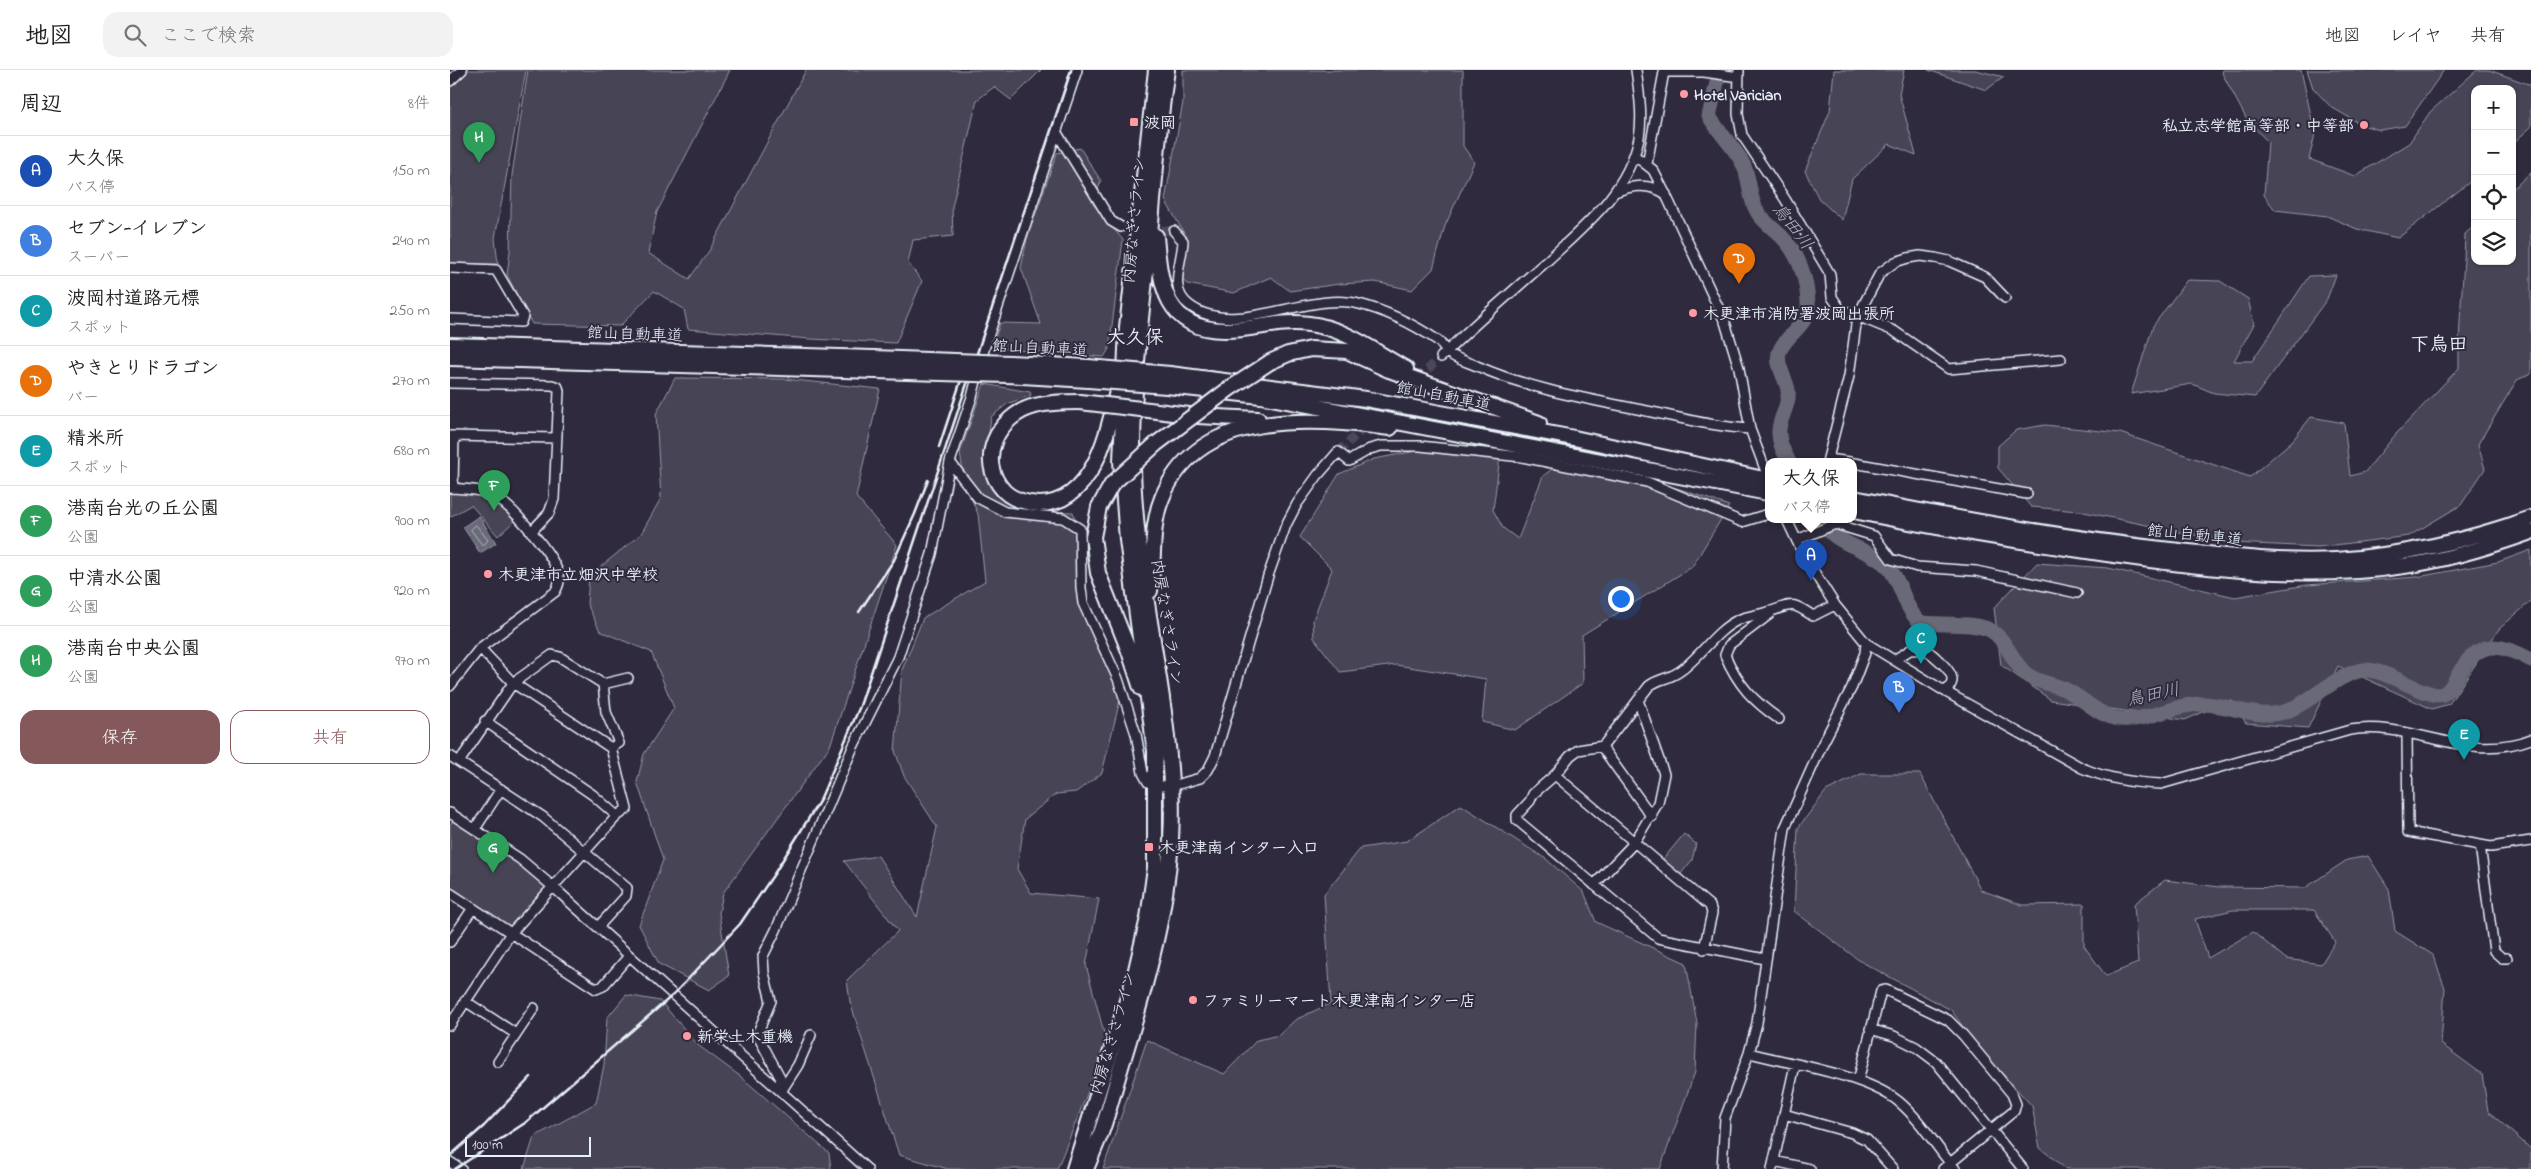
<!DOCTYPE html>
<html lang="ja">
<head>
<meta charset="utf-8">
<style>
  body { margin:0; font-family:"Indie Flower","Klee One",sans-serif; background:#f2f2f2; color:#222 }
  .controls { position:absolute; right:15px; top:15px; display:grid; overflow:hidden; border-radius:10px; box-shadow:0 1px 4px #0004 }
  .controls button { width:45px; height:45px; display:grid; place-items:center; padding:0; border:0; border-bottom:1px solid #e0e0e0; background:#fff; color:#222; font:25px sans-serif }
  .scale { position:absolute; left:15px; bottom:12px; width:126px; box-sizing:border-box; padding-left:5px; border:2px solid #e8f1f8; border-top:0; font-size:14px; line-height:18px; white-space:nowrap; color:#e8f1f8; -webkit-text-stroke:4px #2f2a3d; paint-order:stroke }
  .you { position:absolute; left:1170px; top:528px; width:18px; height:18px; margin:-12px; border:4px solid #fff; border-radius:50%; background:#1a73e8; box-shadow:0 0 0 8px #1a73e833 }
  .badge { display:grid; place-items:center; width:32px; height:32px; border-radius:50%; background:#85585c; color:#fff; font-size:16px; font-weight:700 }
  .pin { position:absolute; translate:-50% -41px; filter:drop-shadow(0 1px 2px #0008) }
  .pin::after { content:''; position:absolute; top:26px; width:18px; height:15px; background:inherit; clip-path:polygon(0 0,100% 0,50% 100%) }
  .popup { position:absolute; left:1315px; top:388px; width:92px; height:65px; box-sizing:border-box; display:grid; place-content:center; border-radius:10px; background:#fff; filter:drop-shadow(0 1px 4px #0005); font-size:16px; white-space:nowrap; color:#767676 }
  .popup b { font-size:19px; color:#222 }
  .popup::after { content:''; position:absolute; left:50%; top:100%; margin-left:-10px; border:10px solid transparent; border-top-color:#fff }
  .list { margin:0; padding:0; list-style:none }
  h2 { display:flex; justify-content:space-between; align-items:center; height:65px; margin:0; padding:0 20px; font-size:21px }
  h2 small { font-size:16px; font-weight:400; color:#767676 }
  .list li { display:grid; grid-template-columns:32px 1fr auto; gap:15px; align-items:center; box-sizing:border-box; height:70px; padding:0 20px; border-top:1px solid #e0e0e0 }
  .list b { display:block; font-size:19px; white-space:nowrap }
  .list p { margin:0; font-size:16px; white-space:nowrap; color:#767676 }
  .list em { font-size:16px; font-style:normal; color:#767676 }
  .actions { display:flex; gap:10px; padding:15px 20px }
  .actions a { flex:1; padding:11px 0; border:1px solid #85585c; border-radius:15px; text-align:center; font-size:18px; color:#85585c }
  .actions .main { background:#85585c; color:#fff }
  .icon { flex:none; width:28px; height:28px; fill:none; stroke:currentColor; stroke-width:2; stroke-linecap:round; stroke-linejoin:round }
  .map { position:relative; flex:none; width:2081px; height:1099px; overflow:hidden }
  header { display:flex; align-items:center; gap:30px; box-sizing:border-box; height:70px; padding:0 25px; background:#fff; border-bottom:1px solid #e0e0e0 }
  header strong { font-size:24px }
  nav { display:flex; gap:28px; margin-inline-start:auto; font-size:18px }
  .search { width:350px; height:45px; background:#f2f2f2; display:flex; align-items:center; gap:12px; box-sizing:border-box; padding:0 18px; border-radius:15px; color:#767676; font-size:19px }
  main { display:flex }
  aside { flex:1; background:#fff }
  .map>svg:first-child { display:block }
  .green { fill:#464455; stroke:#979aa6; fill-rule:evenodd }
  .water { fill:#696978; stroke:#9c9fab }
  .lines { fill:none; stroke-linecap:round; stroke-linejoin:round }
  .shore { stroke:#b5bbc5; stroke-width:1 }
  .river { stroke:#696978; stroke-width:15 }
  .minor-tunnel { stroke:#4b4859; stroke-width:9; stroke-dasharray:9 4.5; stroke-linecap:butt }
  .minor-casing { stroke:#e8f1f8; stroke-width:12 }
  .highway-casing { stroke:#e8f1f8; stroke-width:18 }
  .minor { stroke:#2f2a3d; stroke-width:9 }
  .highway { stroke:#2f2a3d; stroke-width:14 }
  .rail { stroke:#e8f1f8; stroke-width:2.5 }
  .highway-bridge-casing { stroke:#e8f1f8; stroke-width:18; stroke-linecap:butt }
  .highway-bridge { stroke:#2f2a3d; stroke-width:14 }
  .poi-dot { fill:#ff9aa2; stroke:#2f2a3d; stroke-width:2 }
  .labels { text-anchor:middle; stroke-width:4; stroke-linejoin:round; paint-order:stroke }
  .poi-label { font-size:16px; font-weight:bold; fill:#e8f1f8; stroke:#2f2a3d; text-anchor:start }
  .street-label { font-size:16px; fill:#e8f1f8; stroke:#2f2a3d }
  .water-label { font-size:18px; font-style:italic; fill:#afb4be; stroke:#2f2a3d }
  .quarter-label { font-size:19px; font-weight:bold; fill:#e8f1f8; stroke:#2f2a3d }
</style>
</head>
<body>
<header>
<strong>地図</strong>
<div class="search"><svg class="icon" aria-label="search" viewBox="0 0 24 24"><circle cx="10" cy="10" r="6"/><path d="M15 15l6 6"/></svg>ここで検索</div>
<nav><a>地図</a><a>レイヤ</a><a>共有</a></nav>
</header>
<main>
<aside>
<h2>周辺<small>8件</small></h2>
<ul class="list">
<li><span class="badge" style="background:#1a4fb4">A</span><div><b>大久保</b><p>バス停</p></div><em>150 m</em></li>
<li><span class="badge" style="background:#3f7fe0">B</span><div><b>セブン-イレブン</b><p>スーパー</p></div><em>240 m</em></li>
<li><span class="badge" style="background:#0f9aa8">C</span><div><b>波岡村道路元標</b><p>スポット</p></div><em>250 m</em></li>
<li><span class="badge" style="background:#e8710a">D</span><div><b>やきとりドラゴン</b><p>バー</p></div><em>270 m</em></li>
<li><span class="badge" style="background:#0f9aa8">E</span><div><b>精米所</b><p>スポット</p></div><em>680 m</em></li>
<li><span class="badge" style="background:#2e9e5b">F</span><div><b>港南台光の丘公園</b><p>公園</p></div><em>900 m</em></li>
<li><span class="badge" style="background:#2e9e5b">G</span><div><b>中清水公園</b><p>公園</p></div><em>920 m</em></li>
<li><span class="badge" style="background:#2e9e5b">H</span><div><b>港南台中央公園</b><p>公園</p></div><em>970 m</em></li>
</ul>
<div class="actions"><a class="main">保存</a><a>共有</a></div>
</aside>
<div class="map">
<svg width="2081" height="1099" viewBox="0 0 2081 1099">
  <rect width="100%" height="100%" fill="#2f2a3d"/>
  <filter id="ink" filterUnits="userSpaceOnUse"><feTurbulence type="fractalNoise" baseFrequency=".02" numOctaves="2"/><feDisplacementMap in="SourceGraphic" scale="10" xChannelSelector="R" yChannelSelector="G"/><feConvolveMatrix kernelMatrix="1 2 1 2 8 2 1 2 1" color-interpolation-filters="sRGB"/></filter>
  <g filter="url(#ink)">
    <path class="green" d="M 18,0 L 76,0 L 45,168 L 48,194 L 0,194 L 0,17 Z
      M 78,0 L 280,0 L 207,142 L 198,183 L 239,209 L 259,181 L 356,0 L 591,0 L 561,30 L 544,17 L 527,30 L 502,137 L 503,166 L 463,170 L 458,193 L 472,211 L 446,273 L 360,269 L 238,259 L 234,239 L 204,221 L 170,256 L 82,254 L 57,205 L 60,181 L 62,105 Z
      M 733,0 L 1013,0 L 1013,76 L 1024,92 L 995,156 L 983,199 L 962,220 L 925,212 L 889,214 L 840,221 L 821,207 L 784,223 L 737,214 L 723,202 L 734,163 L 715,130 L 733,32 Z
      M 1384,0 L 1454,0 L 1449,24 L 1466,85 L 1439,74 L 1402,109 L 1392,150 L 1369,129 L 1355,101 L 1380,41 Z
      M 1478,0 L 1525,0 L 1554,7 L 1536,20 Z
      M 1773,0 L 1851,0 L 1865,64 L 1859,89 L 1905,106 L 1959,73 L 1980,42 L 2027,0 L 2039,0 L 2081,15 L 2081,57 L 2062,74 L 2062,19 L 2025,19 L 2025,108 L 1948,168 L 1907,159 L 1877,146 L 1825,140 L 1814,125 L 1818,72 L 1797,50 L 1772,3 Z
      M 1857,0 L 1994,0 L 1955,56 L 1930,60 L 1912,55 L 1881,37 L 1863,18 Z
      M 630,78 L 651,111 L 643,134 L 673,170 L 659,279 L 654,287 L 542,278 L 550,253 L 591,254 L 571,198 L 577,169 L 607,83 Z
      M 2081,102 L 2081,304 L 2067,310 L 2028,374 L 2035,399 L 2011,435 L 1959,466 L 1868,477 L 1783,473 L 1629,441 L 1581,437 L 1548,398 L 1548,376 L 1566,360 L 1595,355 L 1670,363 L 1800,407 L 1842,371 L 1861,347 L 1894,353 L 1900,406 L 1915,402 L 1946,364 L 2009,298 C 2008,253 2014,209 2015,164 L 2025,155 L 2025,191 L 2062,191 L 2062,120 Z
      M 1886,205 L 1877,229 L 1805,327 L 1764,323 L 1742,314 L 1681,324 L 1703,256 L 1737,210 L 1770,211 L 1798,229 L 1804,254 L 1784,291 L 1802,291 L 1859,206 Z
      M 225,308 L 334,309 L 430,319 L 406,427 L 447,475 L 380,676 L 273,823 L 269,843 L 279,906 L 259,920 L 209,894 L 189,855 L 213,790 L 187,712 L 194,684 L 224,638 L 201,582 L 150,561 L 137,534 L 139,506 L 191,464 L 211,428 L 206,344 Z
      M 534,314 L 580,322 L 581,325 L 557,334 L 541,347 L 534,402 L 551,428 L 595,441 L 623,442 L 628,459 L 626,508 L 672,622 L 652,703 L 626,722 L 606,724 L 575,749 L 567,799 L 581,823 L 649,829 L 636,895 L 657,974 L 607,1099 L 498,1099 L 449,1085 L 400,932 L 397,910 L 448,861 L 394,791 L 428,786 L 467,847 L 487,757 L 454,706 L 445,681 L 452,600 L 473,548 L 535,511 L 528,444 L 515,414 L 510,383 Z
      M 988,377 L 1051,379 L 1043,440 L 1053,458 L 1068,469 L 1093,406 L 1114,390 L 1230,419 L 1279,436 L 1242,497 L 1132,565 L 1133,613 L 1065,660 L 1032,652 L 1036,609 L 946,595 L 890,602 L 864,568 L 863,550 L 882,499 L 850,467 L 889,404 L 924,389 Z
      M 0,418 L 32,422 L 69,447 L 48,466 L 21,435 L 0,447 Z
      M 2081,480 L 2081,531 L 2049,559 L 1999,634 L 1982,639 L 1888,596 L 1858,658 L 1796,653 L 1781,630 L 1735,650 L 1601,630 L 1551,595 L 1544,538 L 1587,493 L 1658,498 L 1785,527 L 1857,515 L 1967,507 L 2048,492 Z
      M 1411,704 L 1470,704 L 1531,820 L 1572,835 L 1634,834 L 1634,876 L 1656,906 L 1688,893 L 1684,834 L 1715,810 L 1769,817 L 1855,818 L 1897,790 L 1918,786 L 1939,819 L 1945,861 L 1983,885 L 1995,918 L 1991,974 L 2032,1004 L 2038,1041 L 2081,1079 L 2081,1099 L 1616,1099 L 1590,1078 L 1582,1036 L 1527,976 L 1501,940 L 1410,891 L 1344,841 L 1348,758 L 1376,721 ZM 1783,840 L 1864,840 L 1885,872 L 1871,894 L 1836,889 L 1803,862 L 1758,888 L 1745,849 Z
      M 1011,735 L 1096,789 L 1134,822 L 1146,852 L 1236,893 L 1247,953 L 1245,1002 L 1210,1099 L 653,1099 L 697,970 L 774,1004 L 807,970 L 829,965 L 845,950 L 881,933 L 874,824 L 911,778 L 957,771 Z
      M 5,746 L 102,816 L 61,863 L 0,823 L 0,755 Z
      M 1234,764 L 1246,774 L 1242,790 L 1227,809 L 1209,794 Z
      M 176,925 L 210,931 L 249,976 L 290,1006 L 379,1083 L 381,1099 L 74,1099 L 84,1067 L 146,1033 L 154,995 L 157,948 Z"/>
    <path class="water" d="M 29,446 L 46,473 L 30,483 L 13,457 Z"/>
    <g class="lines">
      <path class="shore" d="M 26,455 L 38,470 L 33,476 L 21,460 Z"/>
      <path class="river" d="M 1270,0 L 1259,46 C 1269,63 1284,77 1292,92 C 1301,108 1298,128 1308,143 C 1314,152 1324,159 1332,167 C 1349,184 1357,209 1358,233 C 1360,255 1338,262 1330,280 C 1324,292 1336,308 1338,320 C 1340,335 1330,346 1329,360 C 1328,372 1334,382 1339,392
        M 1371,450 C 1384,476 1419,477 1438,497 C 1453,513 1454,541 1472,553 C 1491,555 1524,552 1540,560 C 1555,568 1561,589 1573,601 C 1583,612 1601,613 1614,619 C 1633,627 1649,647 1670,649 C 1700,652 1725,633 1755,634 C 1780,635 1809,650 1834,642 C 1860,634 1887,603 1914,600 C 1936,598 1978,630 1993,624 C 2000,621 2003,613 2007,607 C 2027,570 2046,571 2081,590"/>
      <path class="minor-tunnel" d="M 671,157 L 724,161
        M 888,382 L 991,287"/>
      <defs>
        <path id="minor" d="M 1289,0 L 1288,44 L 1292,65 L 1335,129 L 1380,204 L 1382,227 L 1390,239 L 1444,261 L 1499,299 L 1611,289
          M 0,11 L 12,0
          M 607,63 L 661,151 L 671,157
          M 1184,85 L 1203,100 L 1216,125 L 1275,252 L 1289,298 L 1300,359 L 1318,407
          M 1197,94 L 1214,2 L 1254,2 L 1289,7
          M 1165,122 C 1183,115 1199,113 1216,124
          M 724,161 L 733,171 C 732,193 718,219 739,235 C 784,270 858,220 909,234 C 937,241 963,254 987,270 C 992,273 993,278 997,282 C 1005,289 1018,292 1027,296 C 1079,319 1137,329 1192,340 C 1227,347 1264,357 1300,359
          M 0,198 L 46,200 L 73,246 L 71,252 L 0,249
          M 991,287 C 1025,253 1062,222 1098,190 C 1136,155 1178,121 1189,68 C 1193,45 1189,22 1186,0
          M 0,313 L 102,315 L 108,317 L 109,321 L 104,429 L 99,443 L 81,462
          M 0,366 L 107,368
          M 1379,389 L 1400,392
          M 500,392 L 528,428 L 555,442 L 613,448 L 630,459 L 631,518 L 633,533 L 668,609 L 686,664 L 693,703 L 698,712 L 706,716 L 722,716 L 750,708 L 758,700 L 765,686 L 818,506 L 836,455 L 847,434 L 868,405 L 888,382 L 899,391 L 920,379 L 931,376 L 970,376 L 1072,387 L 1197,412 L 1292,452 L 1318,444
          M 1377,392 L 1399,306 L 1407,247 L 1430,203 L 1445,192 L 1458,188 L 1470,186 L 1485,188 L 1499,191 L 1535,207 L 1555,228
          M 1404,393 L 1577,424
          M 0,418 C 14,419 33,419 45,427 C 63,437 107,488 109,507 C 110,513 108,517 105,522 L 30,578 L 0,616
          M 3,418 L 4,366
          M 1337,450 L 1354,486 L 1385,535 L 1416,573 L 1496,622 L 1632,698 C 1658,709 1683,713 1711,714 L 1900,660 C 1964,650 2014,694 2081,669
          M 1347,470 L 1385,454 L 1424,466 L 1441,489 L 1467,497 L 1526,501 L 1627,523
          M 1320,544 L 1279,575 L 1275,585 C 1288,615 1303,631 1329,649
          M 1444,590 L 1460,580 L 1475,579 C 1482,584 1504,601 1502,611 C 1502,614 1498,619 1496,622
          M 153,614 L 178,608
          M 35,651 L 143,725 L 167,746
          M 1957,663 L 1958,762 L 2041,777 L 2081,771
          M 1151,676 L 1202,747
          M 0,686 L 93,747 L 177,818 L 176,826 L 148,857
          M 9,692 L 63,613 L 102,585 L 110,587 L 153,614 L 156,642 L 169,673 L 161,678
          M 1105,705 L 1260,836 L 1262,843 L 1254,879
          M 0,743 L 70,789 L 102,816 L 417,1099
          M 25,759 L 51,719
          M 2030,775 L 2044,881 L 2052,888 L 2057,888
          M 1144,815 L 1184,773 L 1208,733 L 1214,704 L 1188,630
          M 0,823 L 146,919 L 153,916 L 179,886
          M 0,872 L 23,838
          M 1315,889 L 1208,868 L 1067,750 L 1067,745 L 1080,731 L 1083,724 L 1105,705 L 1120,686 L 1128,680 L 1153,676 L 1199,616 C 1208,609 1218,609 1227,603 C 1248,591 1264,561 1288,550 C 1296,546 1308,545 1318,542 C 1343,535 1339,530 1363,546 L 1385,535
          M 15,931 L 66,964
          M 0,955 L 61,863 L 167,746 L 177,739 L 161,678 L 63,613 L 30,578
          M 1420,959 L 1444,966 L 1466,977 L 1486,992 L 1573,1099
          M 1299,983 C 1342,994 1415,1005 1448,1031 C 1471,1050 1486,1077 1505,1099
          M 48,992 L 84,938
          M 1408,1011 L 1431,921 L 1436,920 L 1498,950 L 1513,965 L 1562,1024 L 1566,1034 L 1564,1041 L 1493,1099
          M 328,1019 L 331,1009 L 309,968 L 308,962 L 321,931 L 314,903 L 313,886 L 326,860 L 403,677 L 448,587 L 482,484 L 500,392 L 522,327 L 535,276 L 627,0
          M 332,1020 L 348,995 L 361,965
          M 1334,1044 L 1402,1063 L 1417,1070 L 1443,1099
          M 1324,1091 L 1360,1099
          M 0,1092 L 11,1099
          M 1272,1099 L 1275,1048 L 1299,983 L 1307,953 L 1335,758 L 1373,673 L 1402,617 L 1415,583 L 1416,573
          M 1322,1099 L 1345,995"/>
        <path id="highway" d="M 706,166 C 710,214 715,261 776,260 C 805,260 828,250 859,254 C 895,258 925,282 956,299
          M 0,275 L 423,288
          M 0,288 L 425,301
          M 820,292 L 838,284 L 861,279 L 897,281 L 939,300 L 1089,353
          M 560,293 L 638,297
          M 720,304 L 916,329 L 1124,368 L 1318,410
          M 557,305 L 638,310
          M 717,316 L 811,326 L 1318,423
          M 630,332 C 615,332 600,332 585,336 C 548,345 525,390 554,421 C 563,430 576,433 589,434 C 641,434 658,365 666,325
          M 699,340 L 747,346 L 808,349
          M 1404,428 C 1508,449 1614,468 1720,480 C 1775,486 1831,493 1886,490 C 1954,485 2017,471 2081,448
          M 649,437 L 643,467 L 648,503 L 679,581 L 691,618
          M 1404,441 C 1479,457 1555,469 1630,480 C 1736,496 1846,512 1954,496 C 1997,490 2039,477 2081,462
          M 700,521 C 705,491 700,457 712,428 C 748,338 861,348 940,358
          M 624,1099 L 684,908 L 698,848 L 705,798 L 705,681 L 677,470 L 671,391 L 677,257 L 706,0
          M 636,1099 C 641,1087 646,1075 651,1063 C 660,1038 666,1012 674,987 C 701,899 727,807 721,713 C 715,607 685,503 683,396 C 682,322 691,247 699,173 C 705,115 708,57 717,0"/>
      </defs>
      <use href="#minor" class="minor-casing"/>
      <use href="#highway" class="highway-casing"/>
      <use href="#minor" class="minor"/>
      <use href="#highway" class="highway"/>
      <path class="rail" d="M 489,377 L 514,301
        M 409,542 L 444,490 L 465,444 L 478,410
        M 0,1086 L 34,1056 L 81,1007
        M 5,1099 L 75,1053 L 223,925 L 290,854 L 324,804 L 370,730 L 410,636 L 621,0"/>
      <defs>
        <path id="highway-bridge" d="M 423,288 L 560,293
          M 638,297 L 720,304
          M 425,301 L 557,305
          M 638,310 L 717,316
          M 630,332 L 699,340
          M 649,437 L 662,414 L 706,374 L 779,319 L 820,292"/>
      </defs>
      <use href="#highway-bridge" class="highway-bridge-casing"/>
      <use href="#highway-bridge" class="highway-bridge"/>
    </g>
  </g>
  <g class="poi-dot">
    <circle cx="1234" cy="24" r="5"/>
    <rect x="679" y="47" width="10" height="10" rx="2.5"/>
    <circle cx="1914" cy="55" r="5"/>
    <circle cx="1243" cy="243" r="5"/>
    <circle cx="38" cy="504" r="5"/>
    <rect x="694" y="772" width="10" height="10" rx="2.5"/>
    <circle cx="743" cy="930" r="5"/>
    <circle cx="237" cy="966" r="5"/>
  </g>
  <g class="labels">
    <g class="poi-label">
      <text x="1244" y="30">Hotel Varician</text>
      <text x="694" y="58">波岡</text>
      <text x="1904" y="61" text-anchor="end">私立志学館高等部・中等部</text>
      <text x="1253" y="249">木更津市消防署波岡出張所</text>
      <text x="48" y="510">木更津市立畑沢中学校</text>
      <text x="709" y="783">木更津南インター入口</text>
      <text x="753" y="936">ファミリーマート木更津南インター店</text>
      <text x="247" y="972">新栄土木重機</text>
    </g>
    <g class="street-label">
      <text transform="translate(683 150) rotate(-85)" y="6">内房なぎさライン</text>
      <text transform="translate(185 263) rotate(2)" y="6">館山自動車道</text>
      <text transform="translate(590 277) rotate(3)" y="6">館山自動車道</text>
      <text transform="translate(994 325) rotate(11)" y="6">館山自動車道</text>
      <text transform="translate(1745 464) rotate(6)" y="6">館山自動車道</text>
      <text transform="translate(718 552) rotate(81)" y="6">内房なぎさライン</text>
      <text transform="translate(662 963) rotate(-74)" y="6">内房なぎさライン</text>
    </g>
    <g class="water-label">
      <text transform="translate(1343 156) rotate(52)" y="6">鳥田川</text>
      <text transform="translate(1703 624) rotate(-12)" y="6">鳥田川</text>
    </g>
    <g class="quarter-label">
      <text x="685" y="273">大久保</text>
      <text x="1989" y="280">下烏田</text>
    </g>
  </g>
</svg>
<div class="controls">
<button>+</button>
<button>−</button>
<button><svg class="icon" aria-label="locate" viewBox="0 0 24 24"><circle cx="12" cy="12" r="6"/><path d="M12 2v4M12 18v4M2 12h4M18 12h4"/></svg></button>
<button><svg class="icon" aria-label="layers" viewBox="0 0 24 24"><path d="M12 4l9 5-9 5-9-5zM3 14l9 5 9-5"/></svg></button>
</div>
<div class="scale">100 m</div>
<div class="you"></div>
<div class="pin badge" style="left:1361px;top:511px;background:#1a4fb4">A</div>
<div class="popup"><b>大久保</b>バス停</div>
<div class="pin badge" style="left:1449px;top:643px;background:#3f7fe0">B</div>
<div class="pin badge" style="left:1471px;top:594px;background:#0f9aa8">C</div>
<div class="pin badge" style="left:1289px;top:214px;background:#e8710a">D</div>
<div class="pin badge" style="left:2014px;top:690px;background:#0f9aa8">E</div>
<div class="pin badge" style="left:44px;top:441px;background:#2e9e5b">F</div>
<div class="pin badge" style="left:43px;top:803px;background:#2e9e5b">G</div>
<div class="pin badge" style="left:29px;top:93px;background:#2e9e5b">H</div>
</div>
</main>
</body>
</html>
